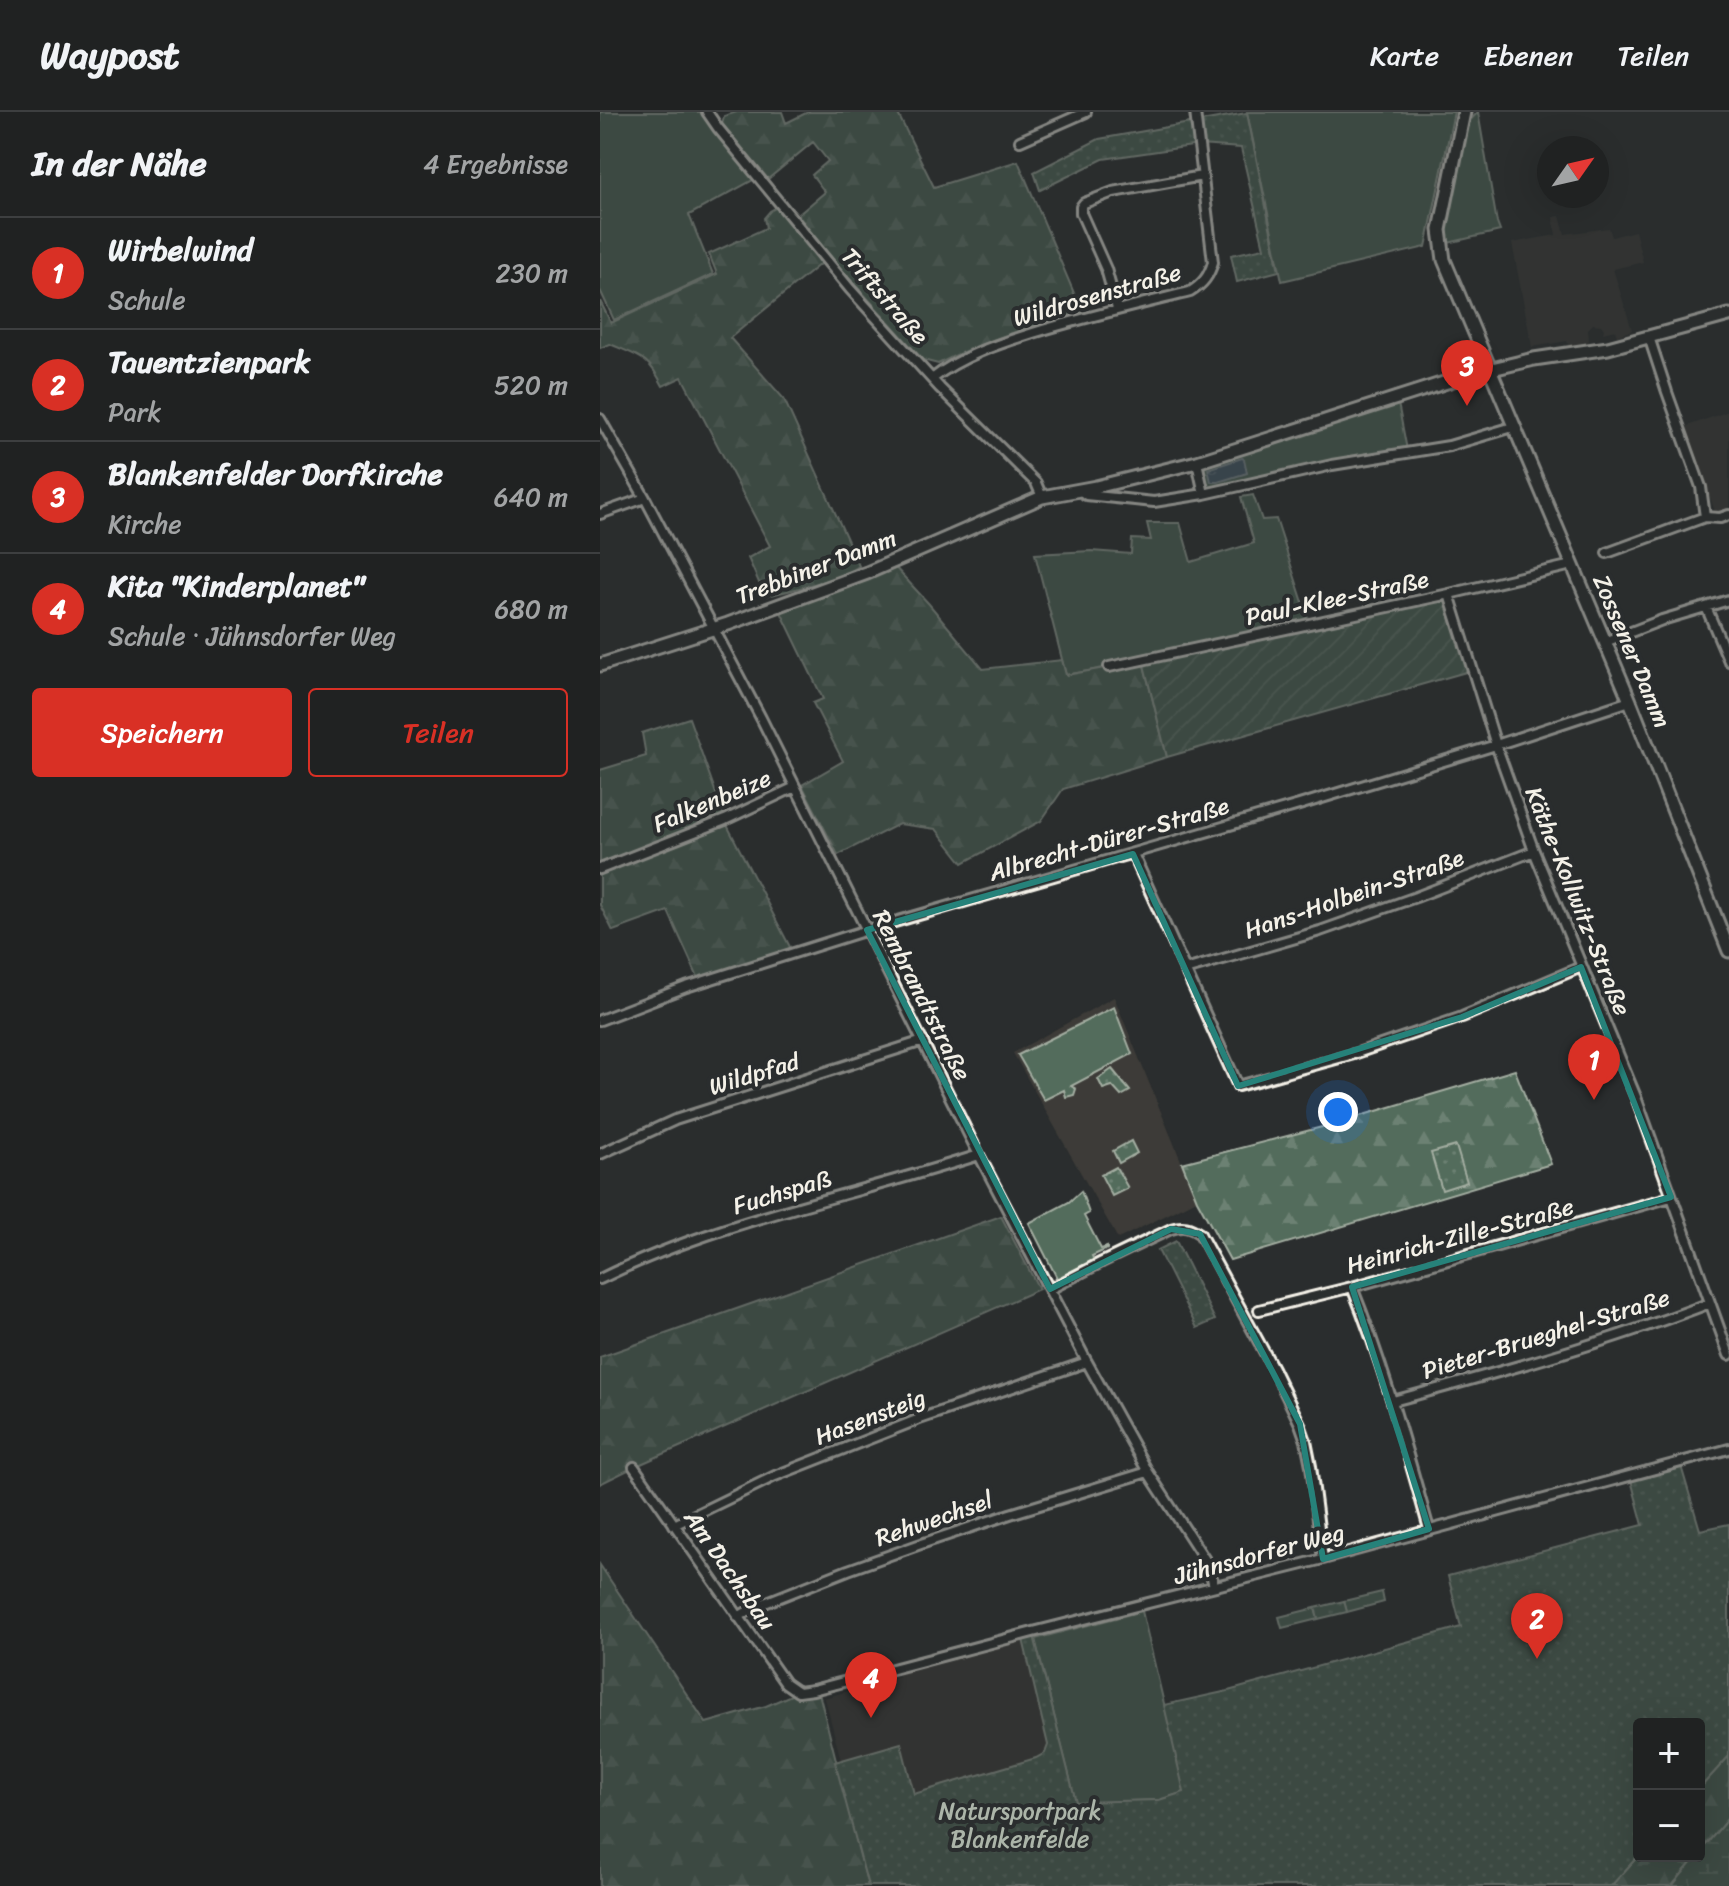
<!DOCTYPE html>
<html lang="de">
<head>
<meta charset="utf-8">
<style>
  body { margin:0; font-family:Sriracha,sans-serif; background:#2d2f2f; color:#f1f3f6 }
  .controls { position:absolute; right:24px; bottom:24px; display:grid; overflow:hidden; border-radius:8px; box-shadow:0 8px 32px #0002 }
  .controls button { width:72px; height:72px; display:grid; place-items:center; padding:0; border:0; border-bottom:2px solid #3d3f40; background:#202222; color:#f1f3f6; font:40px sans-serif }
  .compass { position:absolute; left:937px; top:24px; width:72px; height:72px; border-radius:50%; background:#202222; box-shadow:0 8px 32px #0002; rotate:56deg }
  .you { position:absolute; left:738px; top:1000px; width:28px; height:28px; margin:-20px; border:6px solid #fff; border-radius:50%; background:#1a73e8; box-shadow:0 0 0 12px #1a73e833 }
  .badge { display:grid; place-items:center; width:52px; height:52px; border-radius:50%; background:#d93025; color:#fff; font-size:26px; font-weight:700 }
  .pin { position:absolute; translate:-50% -66px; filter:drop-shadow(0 2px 4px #0008) }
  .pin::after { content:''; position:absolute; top:42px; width:28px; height:24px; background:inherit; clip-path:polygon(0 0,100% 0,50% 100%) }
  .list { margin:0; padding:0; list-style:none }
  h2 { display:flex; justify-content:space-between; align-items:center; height:104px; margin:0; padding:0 32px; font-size:34px }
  h2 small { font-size:26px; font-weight:400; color:#a2a4a5 }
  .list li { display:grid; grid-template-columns:52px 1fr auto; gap:24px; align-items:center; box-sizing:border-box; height:112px; padding:0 32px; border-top:2px solid #3d3f40 }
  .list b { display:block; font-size:30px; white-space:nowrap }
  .list p { margin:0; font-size:26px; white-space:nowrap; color:#a2a4a5 }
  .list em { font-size:26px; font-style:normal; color:#a2a4a5 }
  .actions { display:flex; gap:16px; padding:24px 32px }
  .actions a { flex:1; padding:18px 0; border:2px solid #d93025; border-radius:8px; text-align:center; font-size:28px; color:#d93025 }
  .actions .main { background:#d93025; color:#fff }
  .map { position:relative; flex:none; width:1129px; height:1774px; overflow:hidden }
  header { display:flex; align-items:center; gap:48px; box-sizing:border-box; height:112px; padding:0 40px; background:#202222; border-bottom:2px solid #3d3f40 }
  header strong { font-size:38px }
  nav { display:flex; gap:44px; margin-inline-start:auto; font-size:28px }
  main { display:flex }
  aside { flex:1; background:#202222 }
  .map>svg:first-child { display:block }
  .built { fill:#3c3b37 }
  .grass { fill:#536c5b; stroke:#a4aea2; stroke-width:2 }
  .forest { fill:url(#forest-firs); stroke:#a4aea2; stroke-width:2 }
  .wetland { fill:url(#wetland-marsh); stroke:#a4aea2; stroke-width:2 }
  .park { fill:url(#park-dots); stroke:#a4aea2; stroke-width:2 }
  .garden { fill:url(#garden-furrows); stroke:#a4aea2; stroke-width:2 }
  .water { fill:url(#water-ripples); stroke:#8f9b9f; stroke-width:2 }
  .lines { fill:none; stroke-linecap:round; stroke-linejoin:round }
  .minor-casing { stroke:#f4f1e8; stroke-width:14 }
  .secondary-casing { stroke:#f4f1e8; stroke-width:17 }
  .minor { stroke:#2a2d2e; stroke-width:8 }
  .secondary { stroke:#2a2d2e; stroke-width:11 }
  .marked { fill:none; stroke:#26827a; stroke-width:6; stroke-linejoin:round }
  .labels { text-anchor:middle; stroke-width:8; stroke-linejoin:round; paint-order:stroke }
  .street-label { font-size:24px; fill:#f4f1e8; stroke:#2a2d2e }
  .park-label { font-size:24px; fill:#acb5a9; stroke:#2a2d2e }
</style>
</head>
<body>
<header>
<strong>Waypost</strong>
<nav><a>Karte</a><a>Ebenen</a><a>Teilen</a></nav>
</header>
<main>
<aside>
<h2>In der Nähe<small>4 Ergebnisse</small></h2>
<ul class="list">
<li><span class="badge">1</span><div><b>Wirbelwind</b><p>Schule</p></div><em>230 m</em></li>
<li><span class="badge">2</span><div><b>Tauentzienpark</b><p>Park</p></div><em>520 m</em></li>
<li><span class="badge">3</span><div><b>Blankenfelder Dorfkirche</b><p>Kirche</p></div><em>640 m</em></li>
<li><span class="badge">4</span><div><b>Kita &quot;Kinderplanet&quot;</b><p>Schule · Jühnsdorfer Weg</p></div><em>680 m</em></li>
</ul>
<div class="actions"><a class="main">Speichern</a><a>Teilen</a></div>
</aside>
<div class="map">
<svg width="1129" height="1774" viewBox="0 0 1129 1774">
  <defs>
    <pattern id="forest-firs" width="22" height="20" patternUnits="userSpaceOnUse" patternTransform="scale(2)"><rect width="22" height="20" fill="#536c5b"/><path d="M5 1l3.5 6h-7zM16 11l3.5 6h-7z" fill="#6c8173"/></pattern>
    <pattern id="wetland-marsh" width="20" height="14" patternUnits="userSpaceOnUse" patternTransform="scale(2)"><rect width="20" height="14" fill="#536c5b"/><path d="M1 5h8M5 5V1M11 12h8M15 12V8" fill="none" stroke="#6c8173"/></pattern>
    <pattern id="park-dots" width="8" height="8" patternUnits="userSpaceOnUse" patternTransform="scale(2)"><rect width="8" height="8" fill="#536c5b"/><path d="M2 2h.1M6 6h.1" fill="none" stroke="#6c8173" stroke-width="1.8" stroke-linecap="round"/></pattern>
    <pattern id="garden-furrows" width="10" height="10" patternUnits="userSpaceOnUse" patternTransform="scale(2)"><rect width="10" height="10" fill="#536c5b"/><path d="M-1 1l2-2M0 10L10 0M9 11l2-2" fill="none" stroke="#6c8173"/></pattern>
    <pattern id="water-ripples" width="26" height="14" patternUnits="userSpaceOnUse" patternTransform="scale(2)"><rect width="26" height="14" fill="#4b616f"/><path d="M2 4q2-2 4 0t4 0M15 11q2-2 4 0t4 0" fill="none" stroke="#667884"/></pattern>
  </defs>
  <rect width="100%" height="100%" fill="#2a2d2e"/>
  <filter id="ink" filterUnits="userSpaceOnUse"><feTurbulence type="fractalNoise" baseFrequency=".0125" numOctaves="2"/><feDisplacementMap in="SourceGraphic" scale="16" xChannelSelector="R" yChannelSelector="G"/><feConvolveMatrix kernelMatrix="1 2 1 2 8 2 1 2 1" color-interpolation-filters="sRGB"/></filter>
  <g filter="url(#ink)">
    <path class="built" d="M 960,104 L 965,122 L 1009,116 L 1012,125 L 1035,119 L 1043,150 L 1013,157 L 1032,218 L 1017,224 L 1015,218 L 1003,221 L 1004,217 L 1001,213 L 993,212 L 988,217 L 989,229 L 986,230 L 987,234 L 970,238 L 967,229 L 932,235 L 912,131 L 956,123 L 953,105 Z
      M 1129,299 L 1129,398 L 1116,402 L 1085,315 Z
      M 514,885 L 597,1088 L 518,1127 L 413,941 Z
      M 422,1523 L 448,1633 L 446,1641 L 436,1646 L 314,1682 L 301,1632 L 241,1648 L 225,1586 L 299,1564 L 298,1554 Z"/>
    <path class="grass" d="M 0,0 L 103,0 L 155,67 L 89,103 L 113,162 L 14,208 L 0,178 Z
      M 647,0 L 854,0 L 826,135 L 682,169 Z
      M 878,0 L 897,111 L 900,119 L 848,131 L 847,108 L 865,14 Z
      M 797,286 L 807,338 L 604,382 L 597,350 Z
      M 653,383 L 662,408 L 676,407 L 710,512 L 543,549 L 466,563 L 435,442 L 491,439 L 531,442 L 532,427 L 551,428 L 547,411 L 580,411 L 591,450 L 654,431 L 641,385 Z
      M 514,895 L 532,942 L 471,974 L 476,977 L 474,983 L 466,985 L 464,978 L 444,988 L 418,943 Z
      M 481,1079 L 489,1101 L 484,1104 L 501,1137 L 507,1135 L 507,1137 L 492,1144 L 495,1150 L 458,1168 L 429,1111 L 469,1090 Z
      M 782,1480 L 784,1490 L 747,1500 L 744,1489 Z
      M 715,1496 L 718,1507 L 682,1516 L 679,1505 Z
      M 542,1499 L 585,1680 L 559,1688 L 476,1691 L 435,1527 Z"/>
    <path class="forest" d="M 137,0 L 182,0 L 186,11 L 208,0 L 297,0 L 334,75 L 418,49 L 482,200 C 432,214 384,228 338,252 L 323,248 L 234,149 L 198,103 L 225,80 L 212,63 L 228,49 L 213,30 L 168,67 L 122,12 L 124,4 Z
      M 177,95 L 216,142 L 220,152 L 130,226 L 184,287 L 259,454 C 243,466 186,480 165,484 L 148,446 L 170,434 L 82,265 L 63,274 C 48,244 40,245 10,232 L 0,236 L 0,189 L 11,211 L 117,162 L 109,142 L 166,116 L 164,106 L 170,99 Z
      M 293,453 L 329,492 L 383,557 L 462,548 L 466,563 L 543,549 L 567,645 L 463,677 L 441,709 L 363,751 L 336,717 L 299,712 L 238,743 L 202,673 L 243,649 L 213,591 L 223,587 L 181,500 L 252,472 Z
      M 89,606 L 128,715 L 191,837 L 99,868 L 68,799 L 13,819 L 0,793 L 0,658 L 46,644 L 42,621 Z
      M 915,958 L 951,1052 L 630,1148 L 597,1088 L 582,1051 L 726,1014 Z
      M 401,1104 L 439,1177 L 34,1355 L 0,1372 L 0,1245 Z
      M 0,1453 L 106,1611 L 166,1594 L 198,1580 L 218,1577 L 268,1774 L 0,1774 Z
      M 1129,1644 L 1129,1705 L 1099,1741 L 1099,1677 Z
      M 1039,1743 L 1039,1744 L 1097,1744 L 1072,1774 L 1011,1774 Z"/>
    <path class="wetland" d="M 1129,1705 L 1129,1774 L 1072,1774 L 1097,1744 L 1099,1744 L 1099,1741 Z"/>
    <path class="park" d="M 647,1 L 679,159 L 637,170 L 631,143 L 664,136 L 641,36 L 599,33 L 503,47 L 440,78 L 434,60 L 499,27 Z
      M 512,957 L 530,979 L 521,984 L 512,974 L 503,977 L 498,967 Z
      M 531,1029 L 537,1041 L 519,1051 L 513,1039 Z
      M 856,1034 L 867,1070 L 842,1078 L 831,1041 Z
      M 516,1055 L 528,1076 L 512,1084 L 501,1063 Z
      M 576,1129 L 615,1208 L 597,1216 L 558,1138 Z
      M 1081,1354 L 1100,1418 L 1129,1412 L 1129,1644 L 1099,1677 L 1099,1612 L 1039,1612 L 1039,1743 L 1011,1774 L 268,1774 L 235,1650 L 301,1631 L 314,1682 L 436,1646 L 445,1641 L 448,1633 L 422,1523 L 433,1520 L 476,1690 L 559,1688 L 584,1680 L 564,1593 L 628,1579 L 861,1515 L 848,1464 L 1043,1413 L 1031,1368 Z
      M 744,1489 L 747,1500 L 718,1507 L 715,1496 Z"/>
    <path class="garden" d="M 849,482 L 873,558 L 567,645 L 543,549 Z"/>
    <path class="water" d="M 642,346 L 644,347 L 647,361 L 618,370 L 611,370 L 608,357 Z"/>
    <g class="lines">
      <defs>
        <path id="minor" d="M 107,0 L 118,16 L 250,177 L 340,276 L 436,371 L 442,385
          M 420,29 L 486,0
          M 517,197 L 506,157 L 481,101 L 481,95 L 484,91 L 513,80 L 602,64
          M 1049,225 L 1067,280 L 1101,375 L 1105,405
          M 332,267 C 361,244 398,232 433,221 C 485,205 537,193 590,180 C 603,172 609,164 613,150 L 595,0
          M 0,307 L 45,386 L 161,606 L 379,1043 L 487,1250 L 548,1360 L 609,1454 L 614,1474
          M 597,350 L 604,382
          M 480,378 L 486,383 L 554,390 L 604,382 L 732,353 L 849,334 L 913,315
          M 0,402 L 45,386
          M 1007,441 L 1105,405 L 1120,406 L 1129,403
          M 849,482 L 896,633 L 934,739 L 1036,985 L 1129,1243
          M 1106,495 L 1129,549
          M 1005,530 L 1062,508 L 1129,488
          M 509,555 L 849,482 L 972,453
          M 533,742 L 638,974 L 754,942 L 862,905 L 981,855
          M 0,757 L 125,708 L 195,675
          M 585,858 L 720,819 L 816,785 L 934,739
          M 0,908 L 86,875 L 267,818 L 699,693 L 896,633 L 1030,589
          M 0,1042 L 75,1008 L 323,929
          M 0,1167 C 119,1108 253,1084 379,1043
          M 752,1175 C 784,1254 806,1336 829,1417
          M 450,1177 L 502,1150 L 571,1117 C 583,1113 590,1115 600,1122 L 673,1256 L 700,1312 L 706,1329 L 711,1354 L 723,1447
          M 659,1198 L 752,1175 L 1071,1085
          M 793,1289 C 900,1260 1006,1231 1110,1191
          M 34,1355 L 185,1571 L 198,1580 L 213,1578 L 433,1520 L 723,1447 L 1129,1337
          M 74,1413 L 175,1364 L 236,1340 L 322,1306 L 487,1250
          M 138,1505 L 157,1494 L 248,1458 L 321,1432 L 410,1402 L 548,1360"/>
        <path id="secondary" d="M 864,0 L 840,118 L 844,148 L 1030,589 L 1129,839
          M 0,553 L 128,512 L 267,461 L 442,385 L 496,375 L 597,350 L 875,261 L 934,247 L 1008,236 L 1129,203"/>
      </defs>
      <use href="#minor" class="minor-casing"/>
      <use href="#secondary" class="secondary-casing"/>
      <use href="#minor" class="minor"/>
      <use href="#secondary" class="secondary"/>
    </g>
  </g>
  <path d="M0 0H1129V1774H0ZM 533,742 L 638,974 L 862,905 L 981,855 L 1071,1085 L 752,1175 L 829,1417 L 723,1447 L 700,1312 L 600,1122 L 571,1117 L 450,1177 L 267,818 Z" fill="#2a2d2e" fill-opacity=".55" fill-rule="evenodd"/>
  <path class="marked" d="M 533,742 L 638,974 L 862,905 L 981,855 L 1071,1085 L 752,1175 L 829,1417 L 723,1447 L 700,1312 L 600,1122 L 571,1117 L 450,1177 L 267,818 Z"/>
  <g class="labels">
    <g class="street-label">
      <text transform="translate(497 183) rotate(-16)" y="8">Wildrosenstraße</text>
      <text transform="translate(285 184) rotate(49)" y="8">Triftstraße</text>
      <text transform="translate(216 455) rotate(-21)" y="8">Trebbiner Damm</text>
      <text transform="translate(737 486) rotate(-12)" y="8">Paul-Klee-Straße</text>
      <text transform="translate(1032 539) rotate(67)" y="8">Zossener Damm</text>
      <text transform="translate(112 689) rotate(-23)" y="8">Falkenbeize</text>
      <text transform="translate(509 727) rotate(-16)" y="8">Albrecht-Dürer-Straße</text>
      <text transform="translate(754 782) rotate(-19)" y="8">Hans-Holbein-Straße</text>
      <text transform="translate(978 789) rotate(68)" y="8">Käthe-Kollwitz-Straße</text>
      <text transform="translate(322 883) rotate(63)" y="8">Rembrandtstraße</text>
      <text transform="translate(154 962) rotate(-17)" y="8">Wildpfad</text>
      <text transform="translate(182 1080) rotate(-17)" y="8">Fuchspaß</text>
      <text transform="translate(860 1124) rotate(-15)" y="8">Heinrich-Zille-Straße</text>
      <text transform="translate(946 1222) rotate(-17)" y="8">Pieter-Brueghel-Straße</text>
      <text transform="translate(270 1305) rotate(-21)" y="8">Hasensteig</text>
      <text transform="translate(334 1407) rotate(-19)" y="8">Rehwechsel</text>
      <text transform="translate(659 1442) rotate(-15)" y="8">Jühnsdorfer Weg</text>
      <text transform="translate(130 1458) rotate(55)" y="8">Am Dachsbau</text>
    </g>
    <g class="park-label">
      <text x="420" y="1707">Natursportpark<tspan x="420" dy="28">Blankenfelde</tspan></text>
    </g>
  </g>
</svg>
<div class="controls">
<button>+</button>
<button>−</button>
</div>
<svg class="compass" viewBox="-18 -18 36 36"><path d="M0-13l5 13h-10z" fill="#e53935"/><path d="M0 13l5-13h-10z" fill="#a2a4a5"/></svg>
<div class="you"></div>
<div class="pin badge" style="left:994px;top:988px">1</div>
<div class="pin badge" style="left:937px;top:1547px">2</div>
<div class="pin badge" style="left:867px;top:294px">3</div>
<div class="pin badge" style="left:271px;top:1606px">4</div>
</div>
</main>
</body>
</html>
